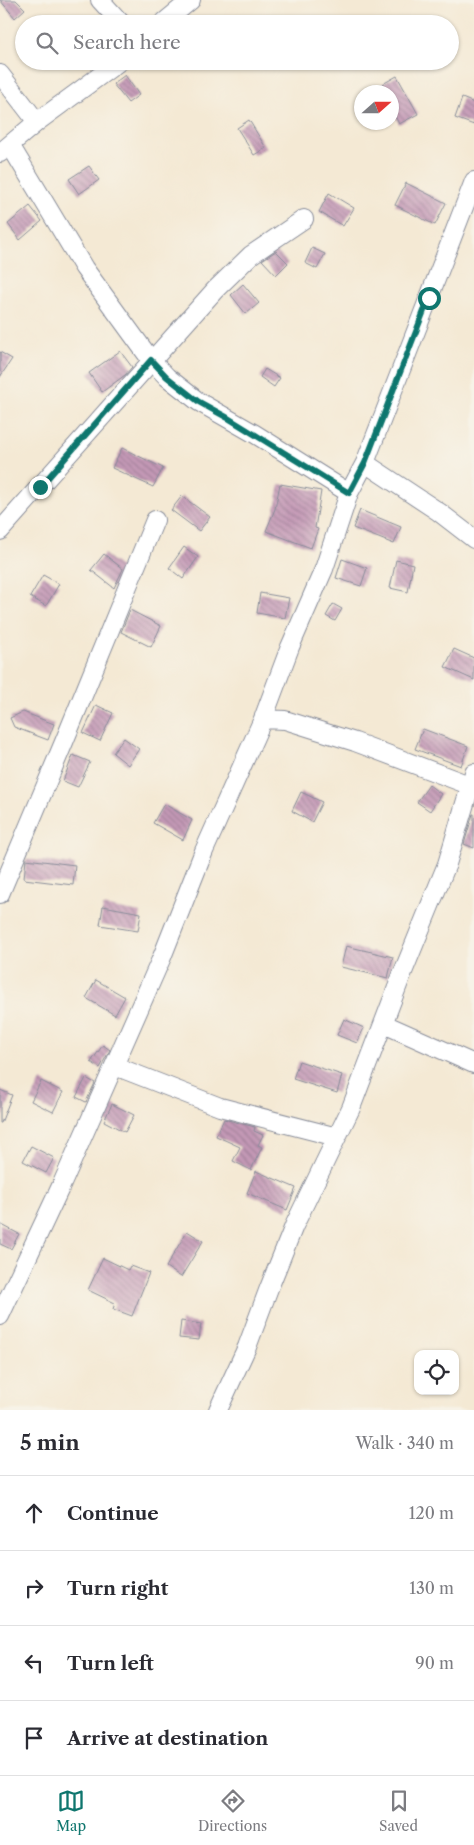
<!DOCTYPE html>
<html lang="en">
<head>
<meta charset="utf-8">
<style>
  body { margin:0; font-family:"Libre Caslon Text",serif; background:#f2f2f3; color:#2b2b33 }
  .controls { position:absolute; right:15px; bottom:15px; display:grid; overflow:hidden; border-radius:10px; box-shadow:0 1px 4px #0004 }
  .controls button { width:45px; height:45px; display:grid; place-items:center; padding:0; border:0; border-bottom:1px solid #e1e1e2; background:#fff; color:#2b2b33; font:25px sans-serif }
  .compass { position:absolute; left:354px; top:85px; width:45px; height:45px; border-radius:50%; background:#fff; box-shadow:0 1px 4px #0004; rotate:69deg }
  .stop { position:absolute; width:15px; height:15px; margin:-11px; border:4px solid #0f766e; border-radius:50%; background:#fff }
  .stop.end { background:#0f766e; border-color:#fff; box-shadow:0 1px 5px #0008 }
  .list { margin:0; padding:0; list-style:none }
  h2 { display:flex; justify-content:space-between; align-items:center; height:65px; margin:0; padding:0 20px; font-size:21px }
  h2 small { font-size:16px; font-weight:400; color:#7c7c81 }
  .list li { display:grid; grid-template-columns:32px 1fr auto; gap:15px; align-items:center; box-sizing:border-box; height:75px; padding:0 20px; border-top:1px solid #e1e1e2 }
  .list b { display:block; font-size:19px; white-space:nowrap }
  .list em { font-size:16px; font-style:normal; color:#7c7c81 }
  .icon { flex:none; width:28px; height:28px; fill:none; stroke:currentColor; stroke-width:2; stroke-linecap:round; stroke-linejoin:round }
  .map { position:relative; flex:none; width:474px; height:1410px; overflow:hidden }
  .search { position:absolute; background:#fff; box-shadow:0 1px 4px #0004; left:15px; right:15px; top:15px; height:55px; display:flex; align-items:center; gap:12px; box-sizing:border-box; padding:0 18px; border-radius:28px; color:#7c7c81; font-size:19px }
  .sheet { height:365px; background:#fff }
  nav { display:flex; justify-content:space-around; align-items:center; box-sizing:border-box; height:70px; border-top:1px solid #e1e1e2; background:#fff; font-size:14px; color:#7c7c81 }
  nav a { display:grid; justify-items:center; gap:2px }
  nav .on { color:#0f766e }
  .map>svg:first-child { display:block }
  .building { fill:url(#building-back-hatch) }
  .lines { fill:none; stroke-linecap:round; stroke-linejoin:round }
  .minor-casing { stroke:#888c99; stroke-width:20 }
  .minor { stroke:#fff; stroke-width:18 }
  .route { stroke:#0f766e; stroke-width:6 }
</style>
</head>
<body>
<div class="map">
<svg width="474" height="1410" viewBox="0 0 474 1410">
  <defs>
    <pattern id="building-back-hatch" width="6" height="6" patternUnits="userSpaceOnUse" patternTransform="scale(1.25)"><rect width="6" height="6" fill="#c499b6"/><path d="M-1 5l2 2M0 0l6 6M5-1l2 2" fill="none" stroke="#9e7d97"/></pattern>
  </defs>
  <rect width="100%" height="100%" fill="#f7f3e8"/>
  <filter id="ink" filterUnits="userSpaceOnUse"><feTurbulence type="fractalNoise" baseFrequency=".02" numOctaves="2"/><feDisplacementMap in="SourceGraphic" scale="10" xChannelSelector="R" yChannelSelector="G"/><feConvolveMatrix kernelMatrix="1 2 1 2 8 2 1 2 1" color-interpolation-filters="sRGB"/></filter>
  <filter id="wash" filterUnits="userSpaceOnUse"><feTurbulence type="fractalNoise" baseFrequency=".0096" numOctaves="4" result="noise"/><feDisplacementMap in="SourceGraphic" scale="20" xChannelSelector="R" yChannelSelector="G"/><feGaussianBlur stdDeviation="1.12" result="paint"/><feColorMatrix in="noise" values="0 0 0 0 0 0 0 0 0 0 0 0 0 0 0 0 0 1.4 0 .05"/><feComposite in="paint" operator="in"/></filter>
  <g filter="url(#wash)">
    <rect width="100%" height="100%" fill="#f4e9d4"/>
    <g id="blocks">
      <path class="building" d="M 0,0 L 16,0 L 25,9 L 15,18 Z
        M 125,75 L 139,95 L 128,103 L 113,84 Z
        M 397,76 L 418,114 L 399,124 L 392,110 L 392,92 L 382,92 L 379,86 Z
        M 462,98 L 474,103 L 474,125 L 455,118 Z
        M 249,120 L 266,148 L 254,155 L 237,128 Z
        M 89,166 L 99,180 L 79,194 L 69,179 Z
        M 406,183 L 446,203 L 435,225 L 395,205 Z
        M 329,193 L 354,208 L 343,226 L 319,212 Z
        M 30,206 L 42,221 L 20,240 L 8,224 Z
        M 312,248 L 325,254 L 317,269 L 305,263 Z
        M 276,251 L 288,263 L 276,275 L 262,260 Z
        M 243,284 L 259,303 L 246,314 L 231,295 Z
        M 120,351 L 132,367 L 125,375 L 102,392 L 89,373 Z
        M 0,352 L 12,359 L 0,377 Z
        M 265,369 L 280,378 L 274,387 L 260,377 Z
        M 122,448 L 163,468 L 153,487 L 112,468 Z
        M 280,484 L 321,491 L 315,528 L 318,529 L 311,548 L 266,531 L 275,509 Z
        M 182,496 L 210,517 L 199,531 L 171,510 Z
        M 360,510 L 401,527 L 394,544 L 353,528 Z
        M 184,547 L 198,557 L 183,579 L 169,568 Z
        M 104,554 L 123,569 L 114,588 L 91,570 Z
        M 342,559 L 367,568 L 361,586 L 336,578 Z
        M 396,560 L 413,564 L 408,592 L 390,588 Z
        M 43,575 L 59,584 L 46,606 L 30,597 Z
        M 260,593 L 289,598 L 285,618 L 257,613 Z
        M 333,604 L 342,609 L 335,621 L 326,616 Z
        M 130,610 L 161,626 L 151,647 L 121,632 Z
        M 454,649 L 474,658 L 474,680 L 445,667 Z
        M 96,705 L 113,713 L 100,741 L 83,733 Z
        M 23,712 L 54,724 L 48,740 L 14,727 L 10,718 Z
        M 423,729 L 468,746 L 461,766 L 415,749 Z
        M 124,738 L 139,749 L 128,765 L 113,753 Z
        M 73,755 L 90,762 L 78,787 L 63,781 Z
        M 429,785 L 441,794 L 430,811 L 417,802 Z
        M 301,792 L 322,802 L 312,822 L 292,811 Z
        M 164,804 L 192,820 L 183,840 L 153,823 Z
        M 473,814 L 474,814 L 474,848 L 464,844 Z
        M 26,859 L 75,865 L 73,885 L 24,879 Z
        M 103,906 L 141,913 L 138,931 L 100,925 Z
        M 346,946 L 393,957 L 388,978 L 341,967 Z
        M 96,980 L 125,997 L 115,1015 L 86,998 Z
        M 344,1019 L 364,1028 L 357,1043 L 337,1035 Z
        M 103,1045 L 110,1050 L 100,1068 L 91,1062 Z
        M 299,1061 L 342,1075 L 337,1093 L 293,1079 Z
        M 86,1078 L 95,1083 L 86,1102 L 76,1097 Z
        M 41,1081 L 63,1092 L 53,1112 L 31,1101 Z
        M 0,1090 L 12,1095 L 1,1123 L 0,1123 Z
        M 112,1104 L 134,1115 L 125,1132 L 104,1121 Z
        M 224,1119 L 255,1127 L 254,1131 L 263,1135 L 258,1145 L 262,1147 L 251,1170 L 233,1161 L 240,1147 L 216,1136 Z
        M 31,1146 L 54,1158 L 46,1173 L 23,1161 Z
        M 256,1171 L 296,1188 L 287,1210 L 247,1193 Z
        M 0,1224 L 19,1234 L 11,1249 L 0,1244 Z
        M 187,1231 L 203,1241 L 181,1277 L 166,1267 Z
        M 103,1258 L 128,1270 L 130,1266 L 149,1273 L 132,1316 L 113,1309 L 115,1303 L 88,1290 Z
        M 181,1321 L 201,1324 L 199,1340 L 179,1338 Z"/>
    </g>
  </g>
  <g filter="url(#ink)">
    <use href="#blocks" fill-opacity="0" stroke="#888c99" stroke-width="1"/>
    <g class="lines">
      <defs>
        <path id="minor" d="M 100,0 L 122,24
          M 162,24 L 191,0
          M 0,74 L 37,122
          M 10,145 L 84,268 L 151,360 L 167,377 L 199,402 L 255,434 L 349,493
          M 0,153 L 37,122 L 120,61
          M 365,463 L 474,181
          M 0,531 L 215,290 L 251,255 L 304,219
          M 263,719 L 285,720 L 355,742 L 469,785
          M 0,894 L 64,742 L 155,520
          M 384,1024 L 474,1064
          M 115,1066 L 220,1107 L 337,1137
          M 0,1316 L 61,1186 L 162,957 L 204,851 L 263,719 L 290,647 L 324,569 L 349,493 L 365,463 L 439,512 L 474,539
          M 218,1410 L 247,1347 L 269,1288 L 294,1226 L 351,1108 L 401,977 L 447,864 L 474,773"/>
      </defs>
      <use href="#minor" class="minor-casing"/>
      <use href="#minor" class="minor"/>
    </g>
  </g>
  <g class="lines" filter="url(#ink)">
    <path class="route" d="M 40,487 L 151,360 L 167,377 L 199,402 L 228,418 L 349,493 L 365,463 L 429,298"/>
  </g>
</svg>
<div class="controls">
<button><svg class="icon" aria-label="locate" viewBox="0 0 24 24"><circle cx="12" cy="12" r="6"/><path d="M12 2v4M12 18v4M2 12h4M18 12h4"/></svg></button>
</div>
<svg class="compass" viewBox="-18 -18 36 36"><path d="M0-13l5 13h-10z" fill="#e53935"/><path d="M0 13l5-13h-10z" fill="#7c7c81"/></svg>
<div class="stop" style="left:429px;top:298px"></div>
<div class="stop end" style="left:40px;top:487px"></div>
<div class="search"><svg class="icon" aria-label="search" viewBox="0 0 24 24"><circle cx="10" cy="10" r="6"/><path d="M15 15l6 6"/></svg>Search here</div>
</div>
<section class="sheet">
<h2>5 min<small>Walk · 340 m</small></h2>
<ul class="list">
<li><svg class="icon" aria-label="ahead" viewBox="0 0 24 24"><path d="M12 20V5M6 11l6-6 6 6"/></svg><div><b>Continue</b></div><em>120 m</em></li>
<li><svg class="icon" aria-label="right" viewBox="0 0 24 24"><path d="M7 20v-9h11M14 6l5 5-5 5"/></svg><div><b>Turn right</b></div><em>130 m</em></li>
<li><svg class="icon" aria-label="left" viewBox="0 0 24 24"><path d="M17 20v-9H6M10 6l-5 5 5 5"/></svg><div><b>Turn left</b></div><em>90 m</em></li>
<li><svg class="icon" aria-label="arrive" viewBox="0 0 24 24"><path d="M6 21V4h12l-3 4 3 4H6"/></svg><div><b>Arrive at destination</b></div></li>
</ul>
</section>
<nav>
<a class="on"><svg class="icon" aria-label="map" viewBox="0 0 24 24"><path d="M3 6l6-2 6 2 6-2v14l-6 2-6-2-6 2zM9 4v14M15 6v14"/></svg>Map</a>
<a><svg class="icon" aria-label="directions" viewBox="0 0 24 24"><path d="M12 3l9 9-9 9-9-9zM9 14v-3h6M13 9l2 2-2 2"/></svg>Directions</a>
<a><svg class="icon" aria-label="saved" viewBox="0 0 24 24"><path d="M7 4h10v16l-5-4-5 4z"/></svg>Saved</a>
</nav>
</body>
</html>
